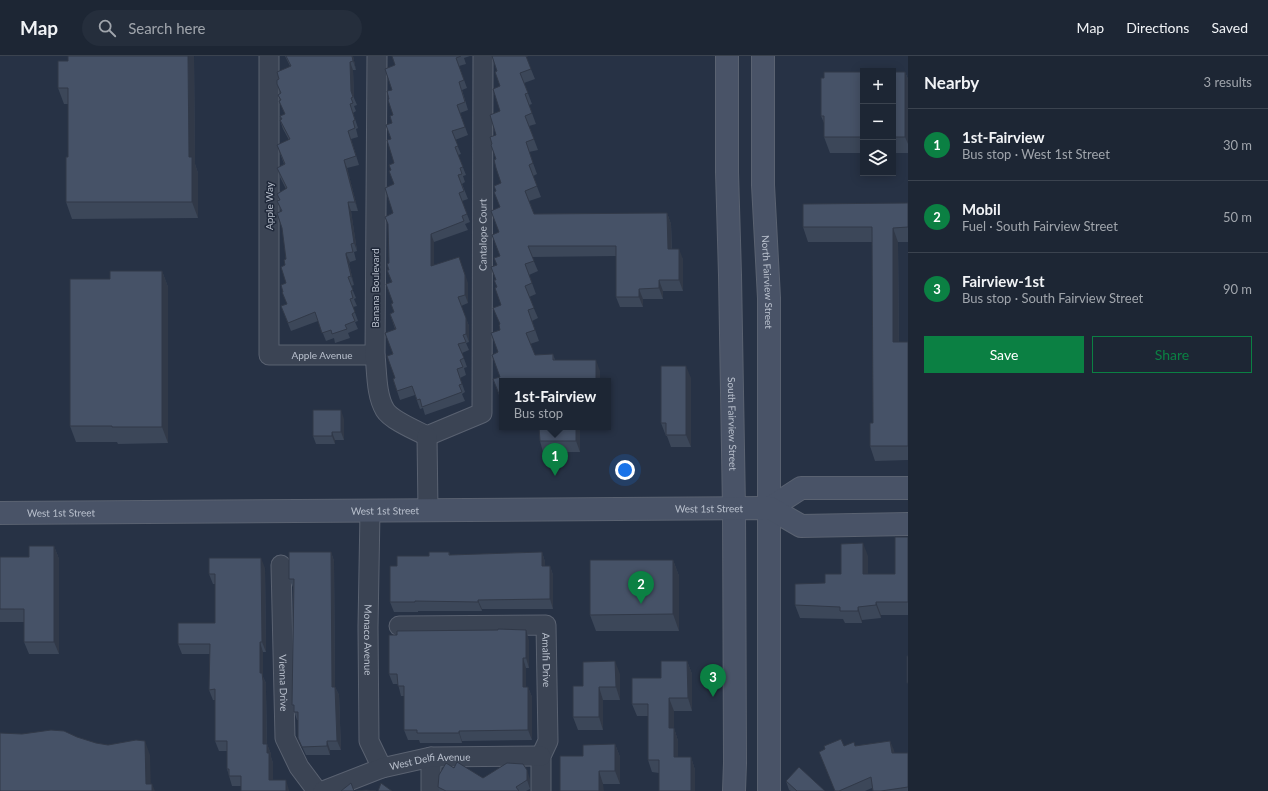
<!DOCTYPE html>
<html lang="en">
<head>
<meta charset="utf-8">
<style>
  body { margin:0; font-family:Lato,sans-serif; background:#252e3c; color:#f1f3f6 }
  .controls { position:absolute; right:12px; top:12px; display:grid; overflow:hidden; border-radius:0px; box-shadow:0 2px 10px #0003 }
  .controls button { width:36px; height:36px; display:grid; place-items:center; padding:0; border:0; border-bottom:1px solid #3b434f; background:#1d2634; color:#f1f3f6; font:20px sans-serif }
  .you { position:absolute; left:625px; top:414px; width:14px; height:14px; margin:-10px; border:3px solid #fff; border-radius:50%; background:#1a73e8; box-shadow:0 0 0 6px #1a73e833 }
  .badge { display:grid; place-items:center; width:26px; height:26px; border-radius:50%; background:#0b8043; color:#fff; font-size:13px; font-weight:700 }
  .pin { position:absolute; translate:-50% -33px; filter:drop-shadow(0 1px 2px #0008) }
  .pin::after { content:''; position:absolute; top:21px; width:14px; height:12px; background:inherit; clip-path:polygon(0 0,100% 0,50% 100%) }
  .popup { position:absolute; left:499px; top:322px; width:112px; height:52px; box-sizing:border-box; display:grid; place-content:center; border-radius:0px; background:#1d2634; filter:drop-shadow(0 1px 3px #0005); font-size:13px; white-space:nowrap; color:#a0a5ac }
  .popup b { font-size:15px; color:#f1f3f6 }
  .popup::after { content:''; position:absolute; left:50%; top:100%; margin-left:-8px; border:8px solid transparent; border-top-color:#1d2634 }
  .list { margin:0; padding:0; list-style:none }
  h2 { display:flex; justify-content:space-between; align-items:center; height:52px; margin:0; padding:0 16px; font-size:17px }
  h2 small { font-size:13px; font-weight:400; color:#a0a5ac }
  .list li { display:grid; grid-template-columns:26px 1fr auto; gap:12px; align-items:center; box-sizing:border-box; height:72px; padding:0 16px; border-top:1px solid #3b434f }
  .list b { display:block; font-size:15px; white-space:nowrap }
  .list p { margin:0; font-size:13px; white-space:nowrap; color:#a0a5ac }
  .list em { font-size:13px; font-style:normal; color:#a0a5ac }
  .actions { display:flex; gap:8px; padding:12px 16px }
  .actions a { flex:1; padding:9px 0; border:1px solid #0b8043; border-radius:0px; text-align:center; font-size:14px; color:#0b8043 }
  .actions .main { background:#0b8043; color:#fff }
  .icon { flex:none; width:22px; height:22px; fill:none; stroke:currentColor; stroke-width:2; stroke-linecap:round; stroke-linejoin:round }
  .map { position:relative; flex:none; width:908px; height:735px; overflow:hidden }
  header { display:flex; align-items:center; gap:24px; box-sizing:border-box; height:56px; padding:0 20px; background:#1d2634; border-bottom:1px solid #3b434f }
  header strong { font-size:19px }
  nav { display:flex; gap:22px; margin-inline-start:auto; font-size:14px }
  .search { width:280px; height:36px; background:#252e3c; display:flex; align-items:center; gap:10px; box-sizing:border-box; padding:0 14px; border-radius:22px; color:#a0a5ac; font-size:15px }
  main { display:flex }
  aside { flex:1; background:#1d2634 }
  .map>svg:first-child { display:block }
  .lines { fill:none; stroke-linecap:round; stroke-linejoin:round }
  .street-casing { stroke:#5a6271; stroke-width:21 }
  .secondary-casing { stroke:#5a6271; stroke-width:24 }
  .street { stroke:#3b4454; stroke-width:19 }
  .secondary { stroke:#495367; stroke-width:22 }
  .wall { fill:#3c4759 }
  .shaded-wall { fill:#313948 }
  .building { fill:#465267; stroke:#313948 }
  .labels { text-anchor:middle; stroke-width:3; stroke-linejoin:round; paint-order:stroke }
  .street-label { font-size:10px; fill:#b9c0cd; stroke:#20293a }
</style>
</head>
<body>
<header>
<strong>Map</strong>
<div class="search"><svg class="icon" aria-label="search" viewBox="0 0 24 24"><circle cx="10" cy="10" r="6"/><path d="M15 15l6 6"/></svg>Search here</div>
<nav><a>Map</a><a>Directions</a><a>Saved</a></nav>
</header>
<main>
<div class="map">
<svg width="908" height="735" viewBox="0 0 908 735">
  <rect width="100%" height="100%" fill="#273245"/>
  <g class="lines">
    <defs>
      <g id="street">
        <path id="s1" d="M 269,0 L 269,299 L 375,299"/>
        <path id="s2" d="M 377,0 L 375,299 C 377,316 376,339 385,354 C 391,364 417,375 427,380 L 482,357 L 483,0"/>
        <path d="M 427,380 L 428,454"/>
        <path id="s3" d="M 370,455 L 368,571 L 369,685 L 382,712"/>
        <path id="s4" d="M 281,509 L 285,682 L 299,711 L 317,735"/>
        <path id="s5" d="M 399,570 L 546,569 L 548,685 L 541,700 L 541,735"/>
        <path d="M 431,701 L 431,735"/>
        <path id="s6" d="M 323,735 L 382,712 L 431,701 L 541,700"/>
      </g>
      <g id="secondary">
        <path id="s7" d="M 727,0 L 727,116 L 730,219 L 734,452 L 735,707 L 734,735"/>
        <path id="s8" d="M 763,0 L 763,129 L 769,242 L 769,735"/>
        <path d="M 770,452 L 801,432 L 908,432"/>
        <path id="s9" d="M 0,457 L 770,452 L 801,470 L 908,468"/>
      </g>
    </defs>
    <use href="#street" class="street-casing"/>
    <use href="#secondary" class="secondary-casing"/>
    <use href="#street" class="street"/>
    <use href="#secondary" class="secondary"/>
  </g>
  <path class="wall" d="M 68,0 L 194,0 L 195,108 L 198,117 L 198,162 L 72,163 L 66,146 L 68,101 L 68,48 L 64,48 L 58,32 L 68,5 Z
    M 285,0 L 353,0 L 356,14 L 353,14 L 354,42 L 357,49 L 354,50 L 356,55 L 353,57 L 358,72 L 356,73 L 358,81 L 351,83 L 359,109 L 347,112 L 358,155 L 351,155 L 357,195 L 354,196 L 356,204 L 350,206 L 349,208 L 354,229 L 351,230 L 356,242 L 354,243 L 357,250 L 353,251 L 358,265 L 355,266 L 358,273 L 348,277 L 350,282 L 335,287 L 334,282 L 326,285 L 318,265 L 291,275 L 281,250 L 287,248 L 283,236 L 286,227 L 285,209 L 286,203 L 281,155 L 277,145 L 279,144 L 277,138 L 286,133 L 280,121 L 277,112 L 284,108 L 277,89 L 289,84 L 283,73 L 280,64 L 281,64 L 280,60 L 285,58 L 279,45 L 280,44 L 278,39 L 280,38 L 277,28 L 279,23 L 290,10 Z
    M 392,0 L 470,0 L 464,2 L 466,8 L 459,10 L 467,32 L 462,34 L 468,54 L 460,57 L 468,79 L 455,84 L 461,98 L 458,99 L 466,119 L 463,120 L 465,126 L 462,128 L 468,143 L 462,145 L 470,166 L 465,168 L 468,174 L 434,186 L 434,209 L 468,227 L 468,247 L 461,250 L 469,270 L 469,286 L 466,287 L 469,294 L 462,297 L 467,311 L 464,312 L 466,319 L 460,322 L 465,336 L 462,338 L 465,345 L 425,359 L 423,352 L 420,353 L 415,339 L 400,344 L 393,323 L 395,322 L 392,298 L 395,273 L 390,258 L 394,256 L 391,226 L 389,214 L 389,207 L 393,157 L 394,128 L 391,114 L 394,107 L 391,83 L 393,59 L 389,43 L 392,34 L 395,9 Z
    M 492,0 L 528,0 L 526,1 L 535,23 L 524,27 L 532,48 L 529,49 L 536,68 L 529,70 L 538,94 L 529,96 L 537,118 L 533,120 L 541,141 L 529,145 L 534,158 L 667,157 L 671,168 L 672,193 L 683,203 L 683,235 L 663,235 L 663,243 L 643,243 L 643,251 L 620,251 L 616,241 L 616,200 L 532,201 L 538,215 L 529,219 L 536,238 L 529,241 L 538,262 L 532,265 L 539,285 L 530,288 L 535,299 L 553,298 L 555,304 L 600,315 L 600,325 L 502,325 L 502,347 L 493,323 L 500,321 L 498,296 L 500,274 L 500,268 L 501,249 L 497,231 L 496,224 L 497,209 L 500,200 L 499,176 L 500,151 L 496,135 L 501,127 L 492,88 L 496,79 L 500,55 L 500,30 L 497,15 Z
    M 863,16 L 863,97 L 830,97 L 824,81 L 824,67 L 821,60 Z
    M 893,16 L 905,16 L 908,23 L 908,97 L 893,97 Z
    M 908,147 L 908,186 L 898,186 L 899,286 L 908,286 L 908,404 L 875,405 L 870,390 L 873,367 L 872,186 L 808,186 L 803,171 Z
    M 162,215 L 168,231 L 168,387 L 118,388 L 117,386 L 76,386 L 70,370 L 110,223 Z
    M 691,322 L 691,391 L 671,391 L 667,380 L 666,380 L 661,367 Z
    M 344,363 L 344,384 L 335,384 L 335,388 L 316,388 L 313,380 Z
    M 580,371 L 580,396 L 543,396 L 540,385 Z
    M 908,481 L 908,559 L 881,559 L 881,562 L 862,564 L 862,567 L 845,567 L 843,563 L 800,562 L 795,549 L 825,527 L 841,518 L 868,500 L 868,518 L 895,518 Z
    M 54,490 L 59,503 L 59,598 L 29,598 L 24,586 L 24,566 L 0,566 L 0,501 L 29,501 Z
    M 331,496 L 334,505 L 335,631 L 339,639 L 341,694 L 330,694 L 330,699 L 306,699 L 298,682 L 298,664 L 297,664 L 292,649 L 293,531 L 289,523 Z
    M 449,496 L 450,499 L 542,496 L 545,506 L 545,510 L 550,510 L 553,519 L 553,553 L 482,553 L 482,555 L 418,555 L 418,556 L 394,556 L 390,546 L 397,510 L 429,500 Z
    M 673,504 L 679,520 L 679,575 L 596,575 L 590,559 Z
    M 265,512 L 266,596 L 263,596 L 263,621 L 266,627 L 266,635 L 267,688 L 271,698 L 271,701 L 273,707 L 273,724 L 289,734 L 289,735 L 241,735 L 241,730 L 232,730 L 227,713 L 227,695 L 219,695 L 215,685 L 215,644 L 213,644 L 209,634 L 210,598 L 182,598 L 178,588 L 215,567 L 215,528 L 213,528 L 209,518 Z
    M 529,584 L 529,612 L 526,612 L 526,631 L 528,631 L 532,641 L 532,684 L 462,685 L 462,687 L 420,687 L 419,684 L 408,684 L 404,674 L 404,640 L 401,640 L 398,628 L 393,628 L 389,618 Z
    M 687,605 L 692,618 L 692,655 L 674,655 L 674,672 L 678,685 L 678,701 L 691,701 L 695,714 L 695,735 L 659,717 L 652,716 L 648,704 L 648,660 L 637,660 L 632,648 L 661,622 Z
    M 620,618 L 620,644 L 603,644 L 603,674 L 578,674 L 573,661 L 583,630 Z
    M 890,685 L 894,697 L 908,697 L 908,735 L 873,735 L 872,732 L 865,735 L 835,735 L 819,696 L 844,690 L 855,690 Z
    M 615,688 L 620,701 L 620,728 L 603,728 L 583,700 Z
    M 454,712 L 483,722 L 530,723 L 530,733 L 526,735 L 439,735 L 438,731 Z
    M 786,725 L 825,735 L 791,735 L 789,734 Z"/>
  <path class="shaded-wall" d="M 188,0 L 194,0 L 195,108 L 198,117 L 198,162 L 192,146 L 189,101 Z
    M 352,0 L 353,0 L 356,14 L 353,5 Z
    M 350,6 L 353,14 L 354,42 L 351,35 Z
    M 905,16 L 908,23 L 908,88 L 905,81 Z
    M 344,104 L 347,112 L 358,155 L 355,146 Z
    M 348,146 L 351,155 L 357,195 L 354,187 Z
    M 667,157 L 671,168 L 672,203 L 668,193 Z
    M 893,172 L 898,186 L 899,301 L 893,286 Z
    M 431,178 L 434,186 L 434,219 L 431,210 Z
    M 679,193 L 683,203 L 683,235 L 679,224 Z
    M 346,197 L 350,206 L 349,208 L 354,229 L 351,220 L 346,199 Z
    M 462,209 L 468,227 L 468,247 L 465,239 Z
    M 162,215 L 168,231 L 168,387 L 162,371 Z
    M 659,224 L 663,235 L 663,243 L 659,232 Z
    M 639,233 L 643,243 L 643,251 L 639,241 Z
    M 466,262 L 469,270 L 469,286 L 466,278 Z
    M 596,304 L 600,315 L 600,325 L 596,325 Z
    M 686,310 L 691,322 L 691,391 L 686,379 Z
    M 341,354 L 344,363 L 344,384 L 341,376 Z
    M 576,371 L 580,371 L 580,396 L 576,385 Z
    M 332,376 L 335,384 L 335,388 L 332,380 Z
    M 863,487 L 868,500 L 868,530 L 863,518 Z
    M 54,490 L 59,503 L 59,598 L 54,586 Z
    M 331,496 L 334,505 L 335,639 L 332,631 Z
    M 542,496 L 545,506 L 545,519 L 542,510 Z
    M 261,502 L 265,512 L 266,596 L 262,586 Z
    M 673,504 L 679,520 L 679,575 L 673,558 Z
    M 550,510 L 553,519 L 553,553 L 550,543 Z
    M 478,544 L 482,553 L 482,555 L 478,546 Z
    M 876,546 L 881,559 L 881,562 L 876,549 Z
    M 858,551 L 862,564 L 862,567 L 858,555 Z
    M 526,574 L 529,584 L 529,612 L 526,602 Z
    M 260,586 L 263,596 L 263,621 L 266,627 L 266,635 L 267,698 L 263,688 L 260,617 Z
    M 523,602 L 526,612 L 526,641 L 523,631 Z
    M 615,605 L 620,618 L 620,644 L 616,631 Z
    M 687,605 L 692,618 L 692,655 L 688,642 Z
    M 335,631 L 339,639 L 341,694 L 337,685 Z
    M 528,631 L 532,641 L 532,684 L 528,674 Z
    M 599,631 L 603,644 L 603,674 L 599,661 Z
    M 669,642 L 674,655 L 674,672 L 678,685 L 678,714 L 674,701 L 669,672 Z
    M 459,675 L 462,685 L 462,687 L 459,677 Z
    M 145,685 L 150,699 L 151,735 L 146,728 Z
    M 327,685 L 330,694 L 330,699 L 327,690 Z
    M 890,685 L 894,694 L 896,706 L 892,697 Z
    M 267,688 L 271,698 L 271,701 L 273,707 L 273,734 L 269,724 L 267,697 Z
    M 615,688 L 620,701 L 620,728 L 615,715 Z
    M 691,701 L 695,714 L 695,735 L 691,735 Z
    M 527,714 L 530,723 L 530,733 L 527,724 Z
    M 599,715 L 603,728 L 604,735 L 599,735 Z
    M 286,724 L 289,734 L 289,735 L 286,735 Z
    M 152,728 L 155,735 L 152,735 Z"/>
  <path class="building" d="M 68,0 L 188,0 L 189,101 L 192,101 L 192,146 L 66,146 L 66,101 L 68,101 L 68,32 L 58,32 L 58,5 L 68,5 Z
    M 286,0 L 352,0 L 353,5 L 350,6 L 351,35 L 353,41 L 351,42 L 353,47 L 350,48 L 355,64 L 353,65 L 355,72 L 348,75 L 356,100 L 344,104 L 355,146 L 348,146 L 354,187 L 351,188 L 353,196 L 346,197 L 346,199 L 351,220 L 348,221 L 353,234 L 351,235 L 353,242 L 350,243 L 355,256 L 352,258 L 355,265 L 345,269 L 347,273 L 332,278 L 331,274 L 322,277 L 315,256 L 288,267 L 281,250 L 287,248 L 282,236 L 283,236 L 281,229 L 286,227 L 281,211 L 285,209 L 284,204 L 286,203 L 282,172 L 277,157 L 282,155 L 277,145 L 280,144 L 277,138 L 287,132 L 277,112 L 285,108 L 277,89 L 290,83 L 280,64 L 282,63 L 280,60 L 285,58 L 279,45 L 281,44 L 278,39 L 281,37 L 277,28 L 277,24 L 279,23 L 277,16 L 291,10 Z
    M 392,0 L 461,0 L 456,2 L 464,24 L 459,26 L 465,46 L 457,49 L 465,71 L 452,75 L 458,90 L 455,91 L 463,111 L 460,112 L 462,118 L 458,119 L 464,135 L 459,137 L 467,158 L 462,160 L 464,165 L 431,178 L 431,210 L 459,201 L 465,219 L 465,239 L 458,241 L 466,262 L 466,278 L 463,279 L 466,286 L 458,288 L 464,302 L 460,304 L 463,311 L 457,313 L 462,328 L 459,329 L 462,336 L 422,351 L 420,343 L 417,344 L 412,330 L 397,335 L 393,323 L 395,322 L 387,300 L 393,298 L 385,277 L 396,273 L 390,258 L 394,256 L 391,248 L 393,247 L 386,228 L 392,226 L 387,214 L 389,214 L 387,208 L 389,207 L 388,168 L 385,161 L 393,157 L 385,132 L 394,128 L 389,115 L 391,114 L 389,109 L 394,107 L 387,84 L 391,83 L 386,69 L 392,67 L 390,60 L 393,59 L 388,44 L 389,43 L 387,35 L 392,34 L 385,13 L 395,9 Z
    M 492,0 L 526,0 L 531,13 L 520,17 L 528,37 L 525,38 L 532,57 L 525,60 L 534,83 L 526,86 L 533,107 L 529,109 L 537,130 L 525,135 L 534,158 L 667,157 L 668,193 L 679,193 L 679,224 L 659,224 L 659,232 L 639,233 L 639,241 L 616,241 L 616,190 L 528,190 L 534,205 L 525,208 L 532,227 L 525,230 L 534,252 L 528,254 L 535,274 L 526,277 L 535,299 L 553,298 L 553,304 L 596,304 L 596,325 L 539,325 L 539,323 L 533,325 L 502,325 L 502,337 L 499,338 L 493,323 L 500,321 L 492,299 L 498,296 L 491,277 L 500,274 L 499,269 L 500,268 L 493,252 L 501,249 L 495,232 L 497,231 L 494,224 L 496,224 L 491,211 L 497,209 L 494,202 L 500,200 L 492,179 L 499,176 L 491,155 L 500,151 L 494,136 L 496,135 L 494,130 L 501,127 L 496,112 L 494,104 L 496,103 L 491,89 L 492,88 L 490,81 L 496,79 L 490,59 L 500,55 L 493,33 L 500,30 L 495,16 L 497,15 Z
    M 824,16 L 863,16 L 863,81 L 824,81 L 824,60 L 821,60 L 821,22 L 824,22 Z
    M 893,16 L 905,16 L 905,81 L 893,81 Z
    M 908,147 L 908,171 L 893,172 L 893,286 L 908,286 L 908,390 L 870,390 L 870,367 L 873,367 L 872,171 L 803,171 L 803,148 Z
    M 110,215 L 162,215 L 162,371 L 112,371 L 112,370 L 70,370 L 70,223 L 110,223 Z
    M 661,310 L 686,310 L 686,379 L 666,379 L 666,367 L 661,367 Z
    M 313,354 L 341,354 L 341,376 L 332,376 L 332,380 L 313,380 Z
    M 539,371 L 576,371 L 576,385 L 540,385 Z
    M 895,481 L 908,481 L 908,546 L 876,546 L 876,549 L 858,551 L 858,555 L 840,555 L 840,551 L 795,549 L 795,528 L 825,527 L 825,518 L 841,518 L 841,488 L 863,487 L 863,518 L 895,518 Z
    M 29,490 L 54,490 L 54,586 L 24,586 L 24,553 L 0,553 L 0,501 L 29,501 Z
    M 289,496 L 331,496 L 332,631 L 335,631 L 337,685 L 327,685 L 327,690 L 302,691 L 298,682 L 298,656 L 294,656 L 294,649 L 292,649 L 294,523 L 289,523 Z
    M 429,496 L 449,496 L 449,499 L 542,496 L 542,510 L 550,510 L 550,543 L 478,544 L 478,546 L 415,545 L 415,546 L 390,546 L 390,510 L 397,510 L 397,500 L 429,500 Z
    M 209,502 L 261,502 L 262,586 L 260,586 L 260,617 L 262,617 L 263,625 L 263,688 L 267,688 L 267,697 L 269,697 L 269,724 L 286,724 L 286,735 L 241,735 L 241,720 L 229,720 L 229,713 L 227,713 L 227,685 L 215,685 L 215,633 L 209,634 L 210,588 L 178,588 L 178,567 L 215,567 L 215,518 L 209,518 Z
    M 590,504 L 673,504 L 673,558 L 590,559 Z
    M 498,573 L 526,574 L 526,602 L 523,602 L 523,631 L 528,631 L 528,674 L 459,675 L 459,677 L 417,677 L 417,674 L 404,674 L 404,630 L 398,630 L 397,618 L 389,618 L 389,579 L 397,579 L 397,575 L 498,574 Z
    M 907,600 L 908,600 L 908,627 L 907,627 Z
    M 615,605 L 616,631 L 599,631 L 599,661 L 573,661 L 573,630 L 583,630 L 583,606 Z
    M 661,605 L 687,605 L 688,642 L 669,642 L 669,672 L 674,672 L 674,701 L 691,701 L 691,735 L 659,735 L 659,704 L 648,704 L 648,648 L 632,648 L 632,622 L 661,622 Z
    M 51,674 L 64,675 L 77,681 L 96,687 L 108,689 L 136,684 L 145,685 L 146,728 L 152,728 L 152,735 L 0,735 L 0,677 L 22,678 Z
    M 841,683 L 844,690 L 854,686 L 855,690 L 890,685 L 892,697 L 908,697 L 908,731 L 881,735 L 873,735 L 871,721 L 839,735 L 835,735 L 819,696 L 825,693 L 824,690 Z
    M 615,688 L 615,715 L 599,715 L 599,735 L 560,735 L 560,700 L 583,700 L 583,689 Z
    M 457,706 L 483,722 L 507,707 L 523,708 L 527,714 L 527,724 L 516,731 L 519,735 L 446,735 L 438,731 L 439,719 L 446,707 L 454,712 Z
    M 799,711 L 825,735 L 797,735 L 786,725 Z
    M 351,727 L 354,735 L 341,735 Z
    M 381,727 L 392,735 L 378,735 Z
    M 366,734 L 376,735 L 356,735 Z"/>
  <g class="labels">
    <g class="street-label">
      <text transform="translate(269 150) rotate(-90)" y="4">Apple Way</text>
      <text dy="4" stroke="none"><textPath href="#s2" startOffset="643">Cantalope Court</textPath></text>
      <text dy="4" stroke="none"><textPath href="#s8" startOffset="226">North Fairview Street</textPath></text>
      <text transform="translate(375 232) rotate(-90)" y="4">Banana Boulevard</text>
      <text dy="4" stroke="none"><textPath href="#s1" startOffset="352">Apple Avenue</textPath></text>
      <text dy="4" stroke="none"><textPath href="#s7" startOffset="368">South Fairview Street</textPath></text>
      <text dy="4" stroke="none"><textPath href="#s9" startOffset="709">West 1st Street</textPath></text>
      <text dy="4" stroke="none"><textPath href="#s9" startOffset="385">West 1st Street</textPath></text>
      <text dy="4" stroke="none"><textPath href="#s9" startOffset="61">West 1st Street</textPath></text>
      <text dy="4" stroke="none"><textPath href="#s3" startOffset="129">Monaco Avenue</textPath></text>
      <text dy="4" stroke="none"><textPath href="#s5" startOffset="182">Amalfi Drive</textPath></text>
      <text dy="4" stroke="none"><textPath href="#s4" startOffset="118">Vienna Drive</textPath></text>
      <text dy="4" stroke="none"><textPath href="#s6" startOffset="112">West Delfi Avenue</textPath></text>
    </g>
  </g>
</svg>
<div class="controls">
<button>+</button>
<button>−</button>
<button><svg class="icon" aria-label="layers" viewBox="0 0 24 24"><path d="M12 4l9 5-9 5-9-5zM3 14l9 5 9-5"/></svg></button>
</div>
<div class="you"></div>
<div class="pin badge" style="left:555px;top:420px">1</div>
<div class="popup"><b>1st-Fairview</b>Bus stop</div>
<div class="pin badge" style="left:641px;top:548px">2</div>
<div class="pin badge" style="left:713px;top:641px">3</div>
</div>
<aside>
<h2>Nearby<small>3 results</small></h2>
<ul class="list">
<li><span class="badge">1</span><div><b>1st-Fairview</b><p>Bus stop · West 1st Street</p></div><em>30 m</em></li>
<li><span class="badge">2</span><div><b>Mobil</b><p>Fuel · South Fairview Street</p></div><em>50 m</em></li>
<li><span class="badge">3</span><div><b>Fairview-1st</b><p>Bus stop · South Fairview Street</p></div><em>90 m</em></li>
</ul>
<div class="actions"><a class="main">Save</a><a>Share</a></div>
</aside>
</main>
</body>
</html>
